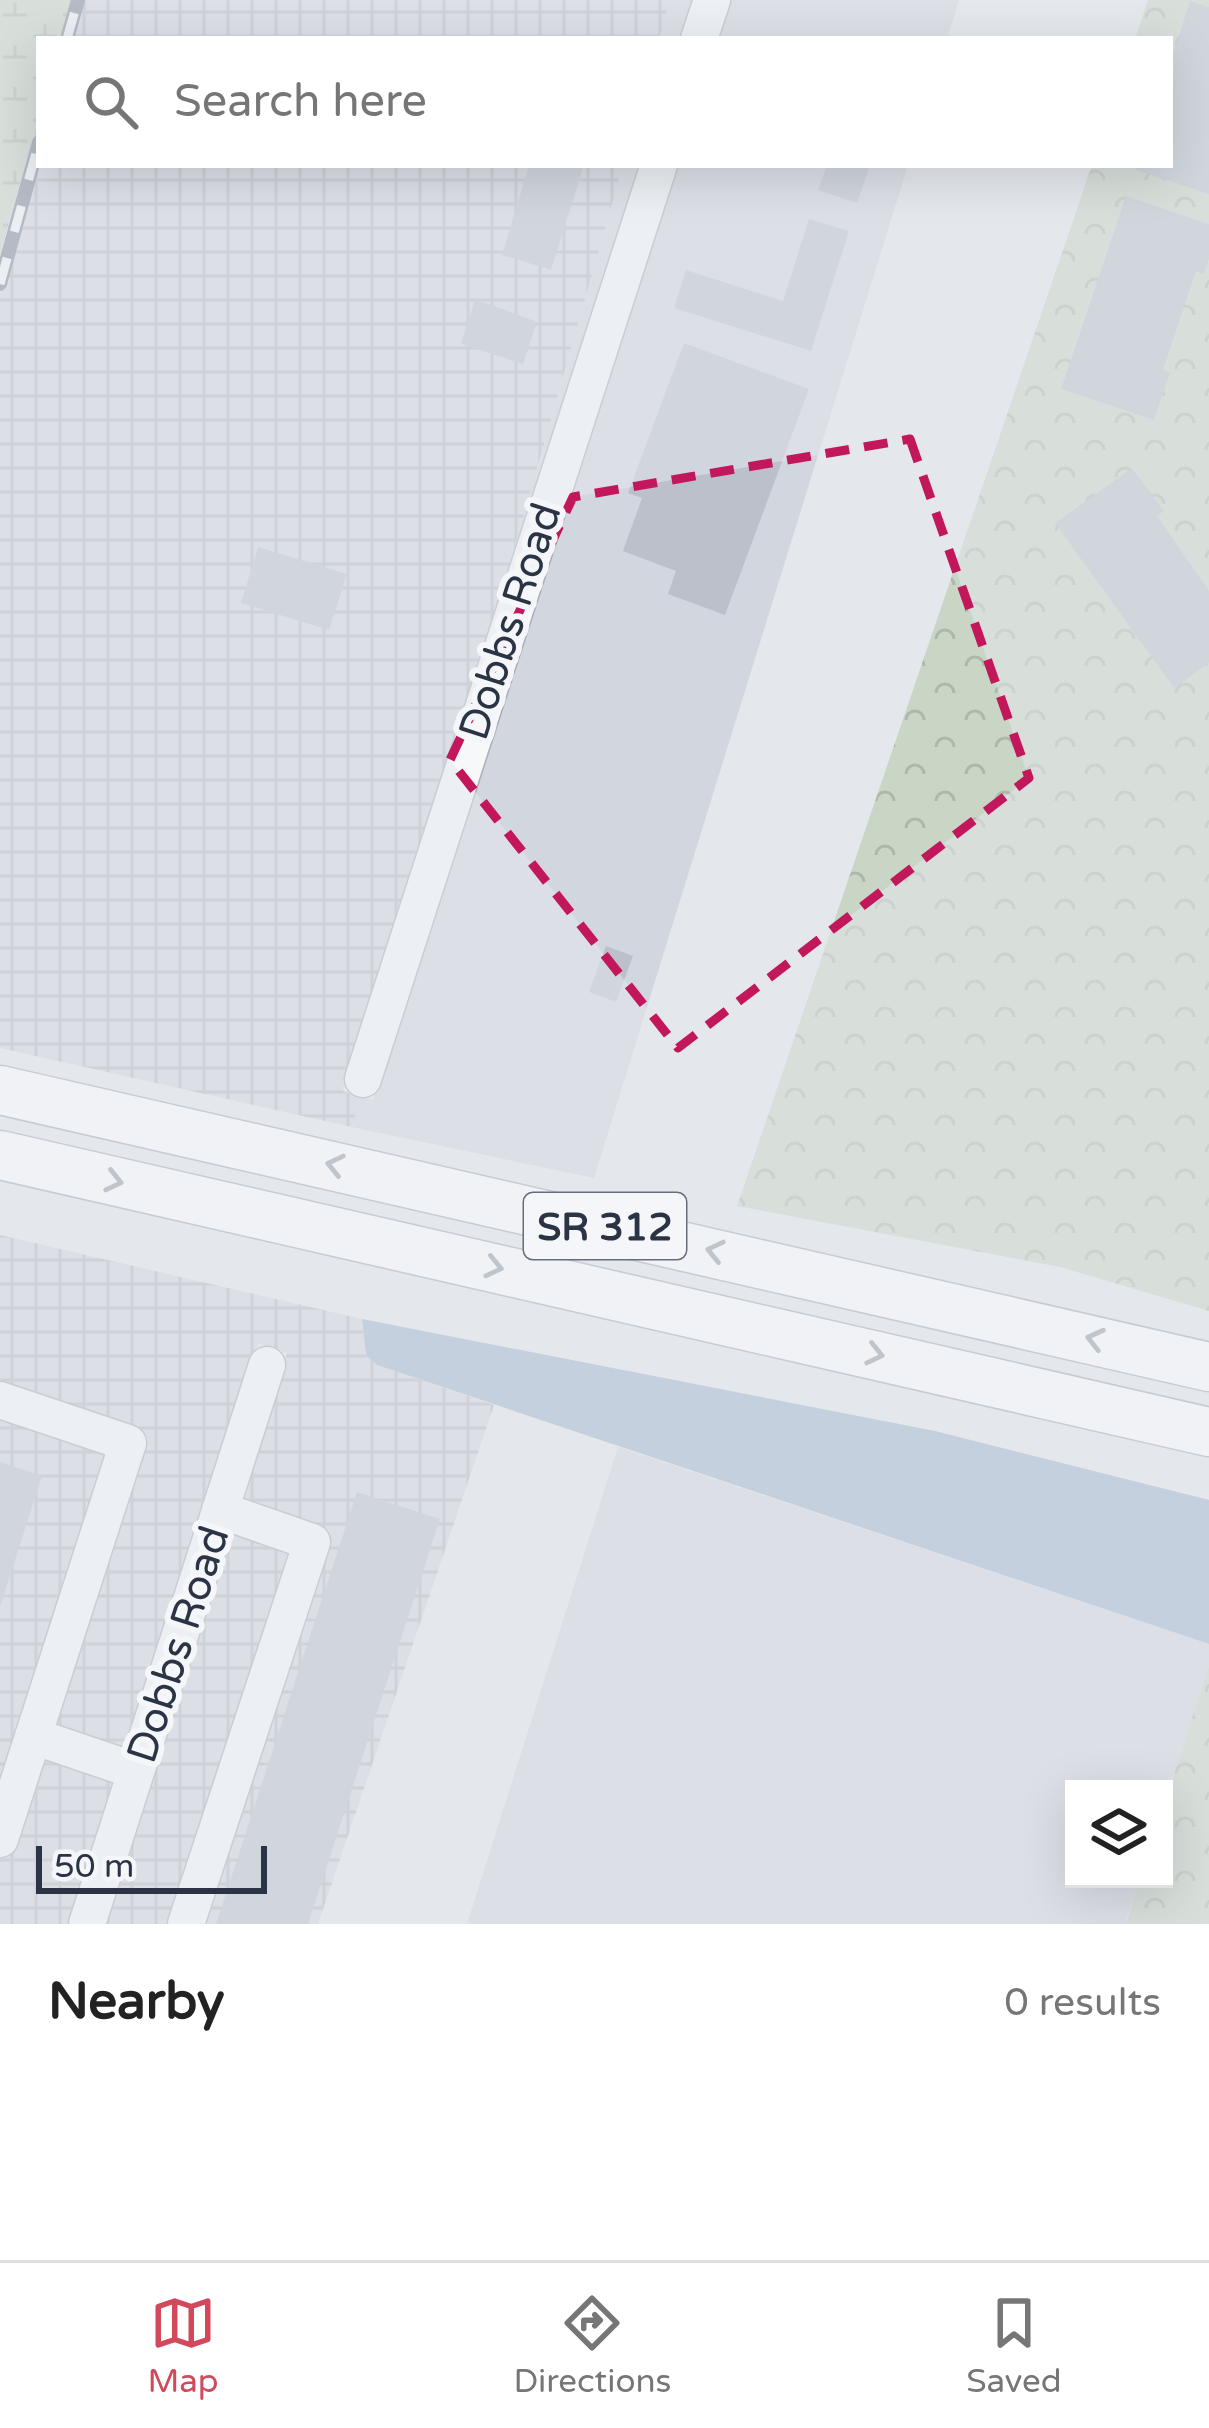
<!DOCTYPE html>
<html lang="en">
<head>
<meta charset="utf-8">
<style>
  body { margin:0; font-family:"Varela Round",sans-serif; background:#f6f6f6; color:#222 }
  .controls { position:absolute; right:36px; bottom:36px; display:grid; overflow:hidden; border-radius:0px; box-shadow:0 12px 48px #0002 }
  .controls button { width:108px; height:108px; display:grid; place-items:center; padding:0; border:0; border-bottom:3px solid #e0e0e0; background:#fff; color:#222; font:60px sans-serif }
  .scale { position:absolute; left:36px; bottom:30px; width:231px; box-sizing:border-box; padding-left:12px; border:6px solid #2b3445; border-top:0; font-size:33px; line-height:42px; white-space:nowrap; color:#2b3445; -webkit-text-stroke:9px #f4f6f9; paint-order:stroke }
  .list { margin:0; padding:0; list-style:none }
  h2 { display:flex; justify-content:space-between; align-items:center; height:156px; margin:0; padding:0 48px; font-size:51px }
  h2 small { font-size:39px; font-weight:400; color:#767676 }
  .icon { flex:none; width:66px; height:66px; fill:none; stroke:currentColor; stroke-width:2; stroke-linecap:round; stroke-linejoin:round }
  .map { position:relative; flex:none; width:1209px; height:1924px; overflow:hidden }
  .search { position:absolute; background:#fff; box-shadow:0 12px 48px #0002; left:36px; right:36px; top:36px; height:132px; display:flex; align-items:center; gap:30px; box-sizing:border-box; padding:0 42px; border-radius:0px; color:#767676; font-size:45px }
  .sheet { height:336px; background:#fff }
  nav { display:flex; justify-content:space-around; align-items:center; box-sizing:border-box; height:168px; border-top:3px solid #e0e0e0; background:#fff; font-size:33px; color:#767676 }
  nav a { display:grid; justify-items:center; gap:6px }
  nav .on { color:#d1495b }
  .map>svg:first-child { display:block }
  .built { fill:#d2d6de }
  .industrial { fill:url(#industrial-grid) }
  .forest { fill:url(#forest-crowns) }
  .wetland { fill:url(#wetland-marsh) }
  .water { fill:#9fb4cc }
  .building { fill:#bbc0ca }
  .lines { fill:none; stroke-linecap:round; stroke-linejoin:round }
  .minor-casing { stroke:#a9aeb7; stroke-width:39 }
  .major-casing { stroke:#a3abb8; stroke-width:51 }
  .minor { stroke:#f7f8fa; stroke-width:36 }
  .major { stroke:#fff; stroke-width:48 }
  .rail-casing { stroke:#7d8696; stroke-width:14 }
  .rail { stroke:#f4f6f9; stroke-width:9; stroke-dasharray:27; stroke-linecap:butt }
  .oneway { stroke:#959aa2 }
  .marked { fill:none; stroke:#c2185b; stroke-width:9; stroke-dasharray:24 15; stroke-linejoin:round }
  .labels { text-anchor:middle; stroke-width:12; stroke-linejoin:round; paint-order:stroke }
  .shield { fill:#f4f6f9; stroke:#676e7b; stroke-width:3 }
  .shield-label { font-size:39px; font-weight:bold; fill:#2b3445 }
  .street-label { font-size:42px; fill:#2b3445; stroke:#f4f6f9 }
</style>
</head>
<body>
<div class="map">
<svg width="1209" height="1924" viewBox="0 0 1209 1924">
  <defs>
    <pattern id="industrial-grid" width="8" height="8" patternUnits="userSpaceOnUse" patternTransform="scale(3)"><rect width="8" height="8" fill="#d2d6de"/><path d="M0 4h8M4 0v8" fill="none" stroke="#b4b8c0"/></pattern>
    <pattern id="forest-crowns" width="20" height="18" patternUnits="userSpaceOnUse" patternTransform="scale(3)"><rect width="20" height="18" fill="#c9d6c5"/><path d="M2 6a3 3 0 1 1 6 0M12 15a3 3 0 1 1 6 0" fill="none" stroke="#adb8ab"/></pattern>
    <pattern id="wetland-marsh" width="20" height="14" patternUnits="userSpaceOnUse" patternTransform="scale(3)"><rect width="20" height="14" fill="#c9d6c5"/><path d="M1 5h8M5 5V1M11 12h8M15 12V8" fill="none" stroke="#adb8ab"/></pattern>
  </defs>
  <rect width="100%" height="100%" fill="#e4e7ec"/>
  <path class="built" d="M 670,0 L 695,0 L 683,39 L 659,39 Z
    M 728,0 L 959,0 L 947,39 L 716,39 Z
    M 623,165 L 643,165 L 513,553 Z
    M 676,165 L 908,165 L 594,1178 L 352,1127 L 360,1097 L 373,1100 Z
    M 618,1447 L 1209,1644 L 1209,1665 L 1164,1805 L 1164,1789 L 1074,1789 L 1074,1879 L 1140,1879 L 1125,1924 L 467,1924 Z"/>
  <path class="industrial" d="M 71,0 L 670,0 L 659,39 L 61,39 Z
    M 39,116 L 39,165 L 623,165 L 513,553 L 343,1091 L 360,1097 L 352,1127 L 0,1048 L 0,256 Z
    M 0,1235 L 362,1319 L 366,1355 L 377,1365 L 494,1405 L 318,1924 L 104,1924 L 287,1353 L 258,1343 L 71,1924 L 0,1924 Z"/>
  <path class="forest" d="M 1148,0 L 1209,0 L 1209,1311 L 1060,1267 L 737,1206 L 1092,165 L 1170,165 L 1170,39 L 1135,39 Z
    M 1209,1665 L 1209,1924 L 1126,1924 L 1140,1879 L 1164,1879 L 1164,1805 Z"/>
  <path class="wetland" d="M 0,0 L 71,0 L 60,39 L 39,39 L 39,116 L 0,254 Z"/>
  <path class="water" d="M 362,1319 L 935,1431 L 1209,1500 L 1209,1644 L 377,1365 L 366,1355 Z"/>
  <path class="building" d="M 1190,1 L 1209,7 L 1209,194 L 1136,170 L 1137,165 L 1170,165 L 1170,64 Z
    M 529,165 L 584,165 L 551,270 L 502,255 Z
    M 827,165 L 870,165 L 857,203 L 818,190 Z
    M 1126,196 L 1209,224 L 1209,258 L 1204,274 L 1196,271 L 1163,370 L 1170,373 L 1154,420 L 1061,389 Z
    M 809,219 L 849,231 L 811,351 L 674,308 L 686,270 L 783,301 Z
    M 475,299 L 537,322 L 523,364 L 461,344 Z
    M 684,343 L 809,389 L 725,615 L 668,594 L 676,571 L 623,551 L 642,498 L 628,493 Z
    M 1132,468 L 1164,511 L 1157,516 L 1209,591 L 1209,663 L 1174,688 L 1055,523 Z
    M 258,547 L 347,574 L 329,630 L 241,603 Z
    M 606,946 L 633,956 L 616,1002 L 589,992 Z
    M 0,1462 L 42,1476 L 1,1604 L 0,1604 Z
    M 357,1492 L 440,1519 L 308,1924 L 216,1924 Z"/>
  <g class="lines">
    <defs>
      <path id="minor" d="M 699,39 L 712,0
        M 363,1079 L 659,165
        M 0,1400 L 128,1443 L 0,1839
        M 33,1736 L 136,1771
        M 87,1924 L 267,1365
        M 186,1924 L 312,1542 L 220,1510"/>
      <path id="major" d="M 0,1090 L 1209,1367
        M 0,1155 L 1209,1432"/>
    </defs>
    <use href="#minor" class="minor-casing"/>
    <use href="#major" class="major-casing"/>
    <use href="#minor" class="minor"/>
    <use href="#major" class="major"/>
    <defs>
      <path id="rail" d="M 67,39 L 78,0
        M 0,284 L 39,142"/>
    </defs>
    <use href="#rail" class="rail-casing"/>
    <use href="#rail" class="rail"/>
  </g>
  <defs><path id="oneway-chevron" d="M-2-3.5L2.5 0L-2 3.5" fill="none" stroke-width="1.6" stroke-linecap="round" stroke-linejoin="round" transform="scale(3)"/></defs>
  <g class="oneway">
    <use href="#oneway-chevron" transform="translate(335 1165) rotate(-167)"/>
    <use href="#oneway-chevron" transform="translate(114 1181) rotate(13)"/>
    <use href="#oneway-chevron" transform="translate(715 1251) rotate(-167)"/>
    <use href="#oneway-chevron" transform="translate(494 1267) rotate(13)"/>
    <use href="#oneway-chevron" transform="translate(1095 1339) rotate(-166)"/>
    <use href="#oneway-chevron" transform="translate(875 1354) rotate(13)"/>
  </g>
  <path d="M0 0H1209V1924H0ZM 910,439 L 1029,778 L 678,1048 L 450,760 L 573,497 Z" fill="#e4e7ec" fill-opacity=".55" fill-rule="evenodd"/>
  <path class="marked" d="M 910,439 L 1029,778 L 678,1048 L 450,760 L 573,497 Z"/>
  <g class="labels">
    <rect class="shield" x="524" y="1193" width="162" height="66" rx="9"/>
    <g class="shield-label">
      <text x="605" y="1240">SR 312</text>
    </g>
    <g class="street-label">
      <text transform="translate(509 621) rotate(-72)" y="15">Dobbs Road</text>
      <text transform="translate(177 1644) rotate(-72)" y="15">Dobbs Road</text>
    </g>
  </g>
</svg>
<div class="controls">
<button><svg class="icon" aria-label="layers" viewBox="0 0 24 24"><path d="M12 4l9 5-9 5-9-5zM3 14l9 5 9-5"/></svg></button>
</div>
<div class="scale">50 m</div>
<div class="search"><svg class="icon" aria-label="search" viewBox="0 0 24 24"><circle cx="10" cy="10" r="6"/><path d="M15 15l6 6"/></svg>Search here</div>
</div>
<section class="sheet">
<h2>Nearby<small>0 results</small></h2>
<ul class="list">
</ul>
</section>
<nav>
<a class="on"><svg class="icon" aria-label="map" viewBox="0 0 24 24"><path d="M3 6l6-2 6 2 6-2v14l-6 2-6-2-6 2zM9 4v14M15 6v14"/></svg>Map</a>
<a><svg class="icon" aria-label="directions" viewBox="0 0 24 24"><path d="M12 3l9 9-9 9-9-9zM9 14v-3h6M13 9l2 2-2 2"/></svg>Directions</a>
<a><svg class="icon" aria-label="saved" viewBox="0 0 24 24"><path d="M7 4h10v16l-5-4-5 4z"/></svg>Saved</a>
</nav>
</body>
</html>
